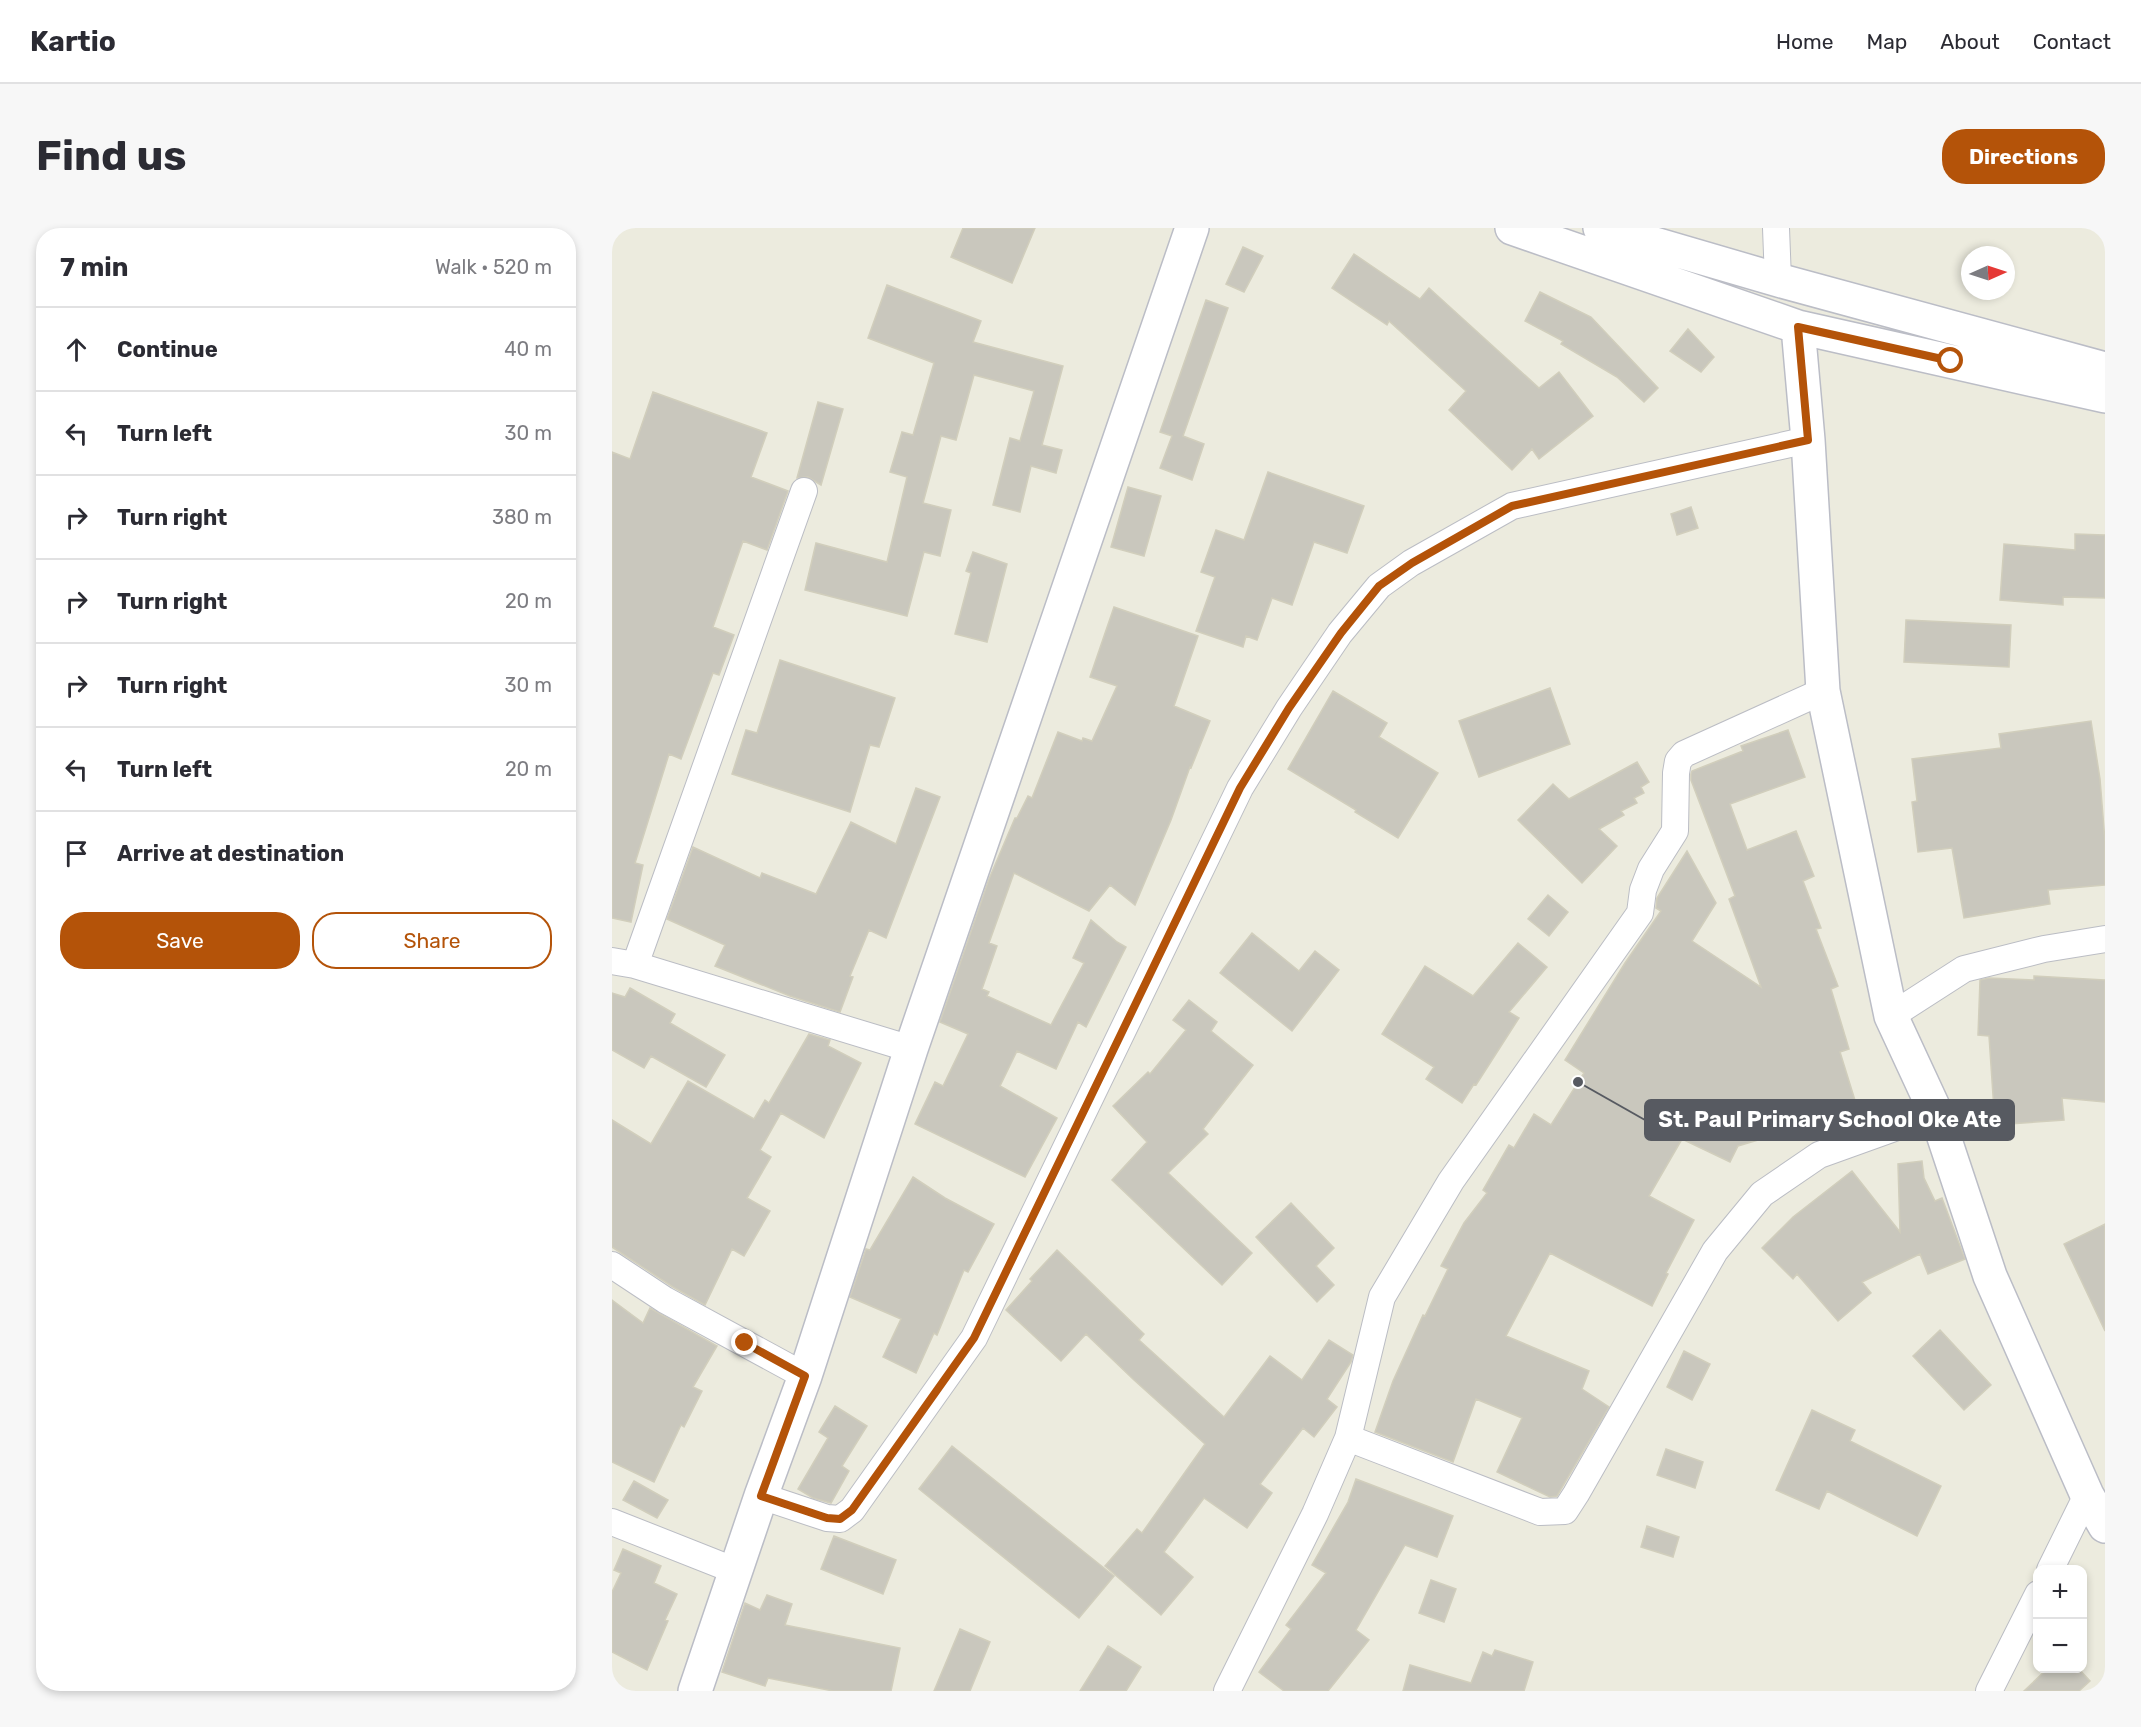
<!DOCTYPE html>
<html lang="en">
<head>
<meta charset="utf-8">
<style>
  body { margin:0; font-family:Rubik,sans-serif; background:#f7f7f7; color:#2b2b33 }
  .controls { position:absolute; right:18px; bottom:18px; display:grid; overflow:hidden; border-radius:12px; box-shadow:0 3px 9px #0003 }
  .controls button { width:54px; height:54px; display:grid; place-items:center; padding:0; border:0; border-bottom:2px solid #e1e1e2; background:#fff; color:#2b2b33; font:30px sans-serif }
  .compass { position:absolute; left:1349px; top:18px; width:54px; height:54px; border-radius:50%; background:#fff; box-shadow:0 3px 9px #0003; rotate:87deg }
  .stop { position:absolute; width:18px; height:18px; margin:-14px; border:4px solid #b45309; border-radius:50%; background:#fff }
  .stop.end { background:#b45309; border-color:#fff; box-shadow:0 2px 6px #0008 }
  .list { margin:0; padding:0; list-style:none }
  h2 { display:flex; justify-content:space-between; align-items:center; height:78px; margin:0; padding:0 24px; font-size:26px }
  h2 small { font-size:20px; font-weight:400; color:#7c7c81 }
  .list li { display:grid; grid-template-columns:39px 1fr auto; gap:18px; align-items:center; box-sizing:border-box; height:84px; padding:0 24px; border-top:2px solid #e1e1e2 }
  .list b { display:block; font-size:22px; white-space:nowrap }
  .list em { font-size:20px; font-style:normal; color:#7c7c81 }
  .actions { display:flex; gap:12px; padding:18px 24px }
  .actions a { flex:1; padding:14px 0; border:2px solid #b45309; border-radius:24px; text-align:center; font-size:21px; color:#b45309 }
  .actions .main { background:#b45309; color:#fff }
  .icon { flex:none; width:33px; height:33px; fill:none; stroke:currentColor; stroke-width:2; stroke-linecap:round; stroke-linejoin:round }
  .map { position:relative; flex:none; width:1493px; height:1463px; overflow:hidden; border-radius:24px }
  header { display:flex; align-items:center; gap:36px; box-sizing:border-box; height:84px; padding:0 30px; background:#fff; border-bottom:2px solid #e1e1e2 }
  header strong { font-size:28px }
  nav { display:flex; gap:33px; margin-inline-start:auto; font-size:21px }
  .intro { display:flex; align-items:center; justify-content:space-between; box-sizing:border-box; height:144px; padding:0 36px }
  h1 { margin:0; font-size:42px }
  .button { padding:15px 27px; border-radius:24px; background:#b45309; color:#fff; font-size:21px; font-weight:700 }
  main { display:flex; gap:36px; padding:0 36px }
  aside { flex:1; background:#fff; border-radius:24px; box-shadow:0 3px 9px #0003 }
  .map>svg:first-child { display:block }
  .building { fill:#c9c7bd; stroke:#d1cebc; stroke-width:1.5 }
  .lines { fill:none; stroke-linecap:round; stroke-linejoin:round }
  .street-casing { stroke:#bbbdc4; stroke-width:28 }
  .secondary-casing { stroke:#bbbdc6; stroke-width:36 }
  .street { stroke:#fff; stroke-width:26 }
  .secondary { stroke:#fff; stroke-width:33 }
  .route { stroke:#b45309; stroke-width:8 }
  .leader { fill:none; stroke:#575a61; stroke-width:2 }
  .callout-dot { fill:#575a61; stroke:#fff; stroke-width:2 }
  .callout { fill:#575a61; stroke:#575a61; stroke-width:2 }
  .callout-label { font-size:22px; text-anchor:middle; font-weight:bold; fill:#fff }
</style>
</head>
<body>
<header>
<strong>Kartio</strong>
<nav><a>Home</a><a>Map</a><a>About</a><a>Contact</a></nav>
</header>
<div class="intro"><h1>Find us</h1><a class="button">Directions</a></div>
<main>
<aside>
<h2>7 min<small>Walk · 520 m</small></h2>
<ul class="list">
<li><svg class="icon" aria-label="ahead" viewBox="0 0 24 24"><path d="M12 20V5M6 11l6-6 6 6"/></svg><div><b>Continue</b></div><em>40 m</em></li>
<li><svg class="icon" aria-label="left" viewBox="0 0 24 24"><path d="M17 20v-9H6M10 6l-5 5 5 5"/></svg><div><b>Turn left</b></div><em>30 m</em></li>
<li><svg class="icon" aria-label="right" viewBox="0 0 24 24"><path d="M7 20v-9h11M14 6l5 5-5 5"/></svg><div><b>Turn right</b></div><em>380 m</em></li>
<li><svg class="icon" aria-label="right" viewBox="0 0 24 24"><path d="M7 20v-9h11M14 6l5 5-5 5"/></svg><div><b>Turn right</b></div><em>20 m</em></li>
<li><svg class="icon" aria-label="right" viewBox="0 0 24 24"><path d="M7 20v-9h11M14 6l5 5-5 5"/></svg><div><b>Turn right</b></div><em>30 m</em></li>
<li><svg class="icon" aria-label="left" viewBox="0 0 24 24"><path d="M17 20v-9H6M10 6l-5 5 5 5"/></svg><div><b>Turn left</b></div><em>20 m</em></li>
<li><svg class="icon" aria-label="arrive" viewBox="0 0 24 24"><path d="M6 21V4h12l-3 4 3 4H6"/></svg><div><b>Arrive at destination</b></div></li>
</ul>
<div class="actions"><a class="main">Save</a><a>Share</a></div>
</aside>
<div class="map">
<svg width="1493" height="1463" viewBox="0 0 1493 1463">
  <rect width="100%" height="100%" fill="#ecebde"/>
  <path class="building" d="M 351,0 L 423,0 L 400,55 L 339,29 Z
    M 631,19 L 651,28 L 632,64 L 614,56 Z
    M 742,26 L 808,71 L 817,60 L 927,160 L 947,144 L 981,188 L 927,231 L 920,221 L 900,242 L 837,182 L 854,163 L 777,93 L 775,97 L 720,60 Z
    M 275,57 L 369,93 L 361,114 L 451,138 L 430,217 L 450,222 L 444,245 L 419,238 L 408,284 L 381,277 L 398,210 L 408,213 L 422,163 L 362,147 L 344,212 L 329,208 L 311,275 L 339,282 L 328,328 L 312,324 L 295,388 L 193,362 L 204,315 L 275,334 L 295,249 L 278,244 L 290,204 L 301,207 L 322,135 L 256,110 Z
    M 928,64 L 979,89 L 1046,160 L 1032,174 L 1005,149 L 949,116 L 951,113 L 913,93 Z
    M 594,72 L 616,80 L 571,208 L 592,216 L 580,252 L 548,240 L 560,208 L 548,204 Z
    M 1076,101 L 1102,129 L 1089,144 L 1058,123 Z
    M 41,164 L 155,205 L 139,249 L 176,263 L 155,322 L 131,313 L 101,399 L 122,407 L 107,447 L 101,445 L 69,531 L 57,526 L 23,635 L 31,637 L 19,694 L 0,690 L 0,224 L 18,231 Z
    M 206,174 L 231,181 L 209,257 L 196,249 L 185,250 Z
    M 656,244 L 752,278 L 735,325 L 702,314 L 680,377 L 660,370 L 645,412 L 634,408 L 631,419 L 584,403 L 603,349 L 589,344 L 604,302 L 632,312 Z
    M 516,259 L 549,268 L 532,328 L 499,319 Z
    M 1079,279 L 1086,300 L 1065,307 L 1059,286 Z
    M 1463,306 L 1493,307 L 1493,370 L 1451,369 L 1451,377 L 1388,372 L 1392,316 L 1463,322 Z
    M 361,324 L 395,336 L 375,414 L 343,406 L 359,345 L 354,343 Z
    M 502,379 L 586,408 L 562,478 L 598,493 L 579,540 L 578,539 L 559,592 L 523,677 L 498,657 L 477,683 L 402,645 L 377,715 L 385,718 L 370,761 L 377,764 L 375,768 L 439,797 L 472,735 L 461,730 L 479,692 L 505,714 L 514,719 L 474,799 L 466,794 L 444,841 L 405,823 L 388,858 L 445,890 L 413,949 L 303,896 L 323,854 L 331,858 L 356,806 L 328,794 L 377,651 L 403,590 L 405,590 L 416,568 L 420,570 L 446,504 L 470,513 L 471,510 L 480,513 L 505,458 L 478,449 Z
    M 1294,392 L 1399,397 L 1397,439 L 1292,434 Z
    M 168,432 L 283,470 L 267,519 L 258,517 L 238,584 L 120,546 L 134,502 L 145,505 Z
    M 938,460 L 958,516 L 867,549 L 847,493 Z
    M 721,463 L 775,495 L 767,509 L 826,545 L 786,610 L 743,584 L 744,582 L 676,541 Z
    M 1479,493 L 1488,551 L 1493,613 L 1493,657 L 1436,662 L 1438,676 L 1352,690 L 1340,620 L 1306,624 L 1300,574 L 1305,573 L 1300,531 L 1389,520 L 1387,506 Z
    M 1176,502 L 1193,549 L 1118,576 L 1135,622 L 1184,603 L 1202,648 L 1191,653 L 1209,700 L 1204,701 L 1226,758 L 1219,761 L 1237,821 L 1228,824 L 1246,882 L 1126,918 L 1118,934 L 1070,911 L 1037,968 L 1082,992 L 1054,1045 L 1056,1046 L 1040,1078 L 938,1025 L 894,1108 L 977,1143 L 970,1161 L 997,1179 L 945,1268 L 938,1269 L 885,1244 L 910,1190 L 864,1171 L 841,1234 L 763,1204 L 781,1153 L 811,1087 L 813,1088 L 836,1041 L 829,1038 L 852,995 L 875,965 L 871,962 L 897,917 L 902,920 L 922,886 L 939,897 L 972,845 L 953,832 L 1013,735 L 1049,683 L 1044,680 L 1045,670 L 1075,623 L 1104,675 L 1080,713 L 1149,759 L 1117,671 L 1123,668 L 1079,552 L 1079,546 L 1080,543 L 1131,523 L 1129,518 Z
    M 1025,534 L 1037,554 L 1029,559 L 1032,565 L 1022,570 L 1025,575 L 1009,583 L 1012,587 L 987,601 L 1005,618 L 970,655 L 906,592 L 941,556 L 957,571 Z
    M 304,560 L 328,569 L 274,710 L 257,702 L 238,748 L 241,749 L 228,784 L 178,768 L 103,738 L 113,717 L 55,691 L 81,619 L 148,650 L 150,645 L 204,666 L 239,594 L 284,616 Z
    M 936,667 L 956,684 L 937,708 L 916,691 Z
    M 640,705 L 687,743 L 703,723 L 727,742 L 680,803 L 608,745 Z
    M 906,715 L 935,739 L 897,784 L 907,790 L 864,857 L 862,856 L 850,875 L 814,851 L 822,839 L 770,806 L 813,738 L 861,768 Z
    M 1422,748 L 1493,752 L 1493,874 L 1450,870 L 1452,892 L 1383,897 L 1377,808 L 1366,807 L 1368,752 L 1377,750 L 1422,752 Z
    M 18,760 L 63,786 L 58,795 L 113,827 L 94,859 L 39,828 L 32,840 L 0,822 L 0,765 L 13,769 Z
    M 577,772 L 605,794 L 599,803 L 641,837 L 591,901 L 596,906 L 556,945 L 640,1025 L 610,1057 L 500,952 L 535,914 L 501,878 L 536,844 L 538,846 L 574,802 L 561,792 Z
    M 197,806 L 218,812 L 216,818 L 249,835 L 212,910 L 169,885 L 148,922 L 159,929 L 135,970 L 158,983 L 132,1028 L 120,1021 L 93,1077 L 61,1059 L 0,1019 L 0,892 L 39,916 L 76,853 L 142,891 L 153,872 L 157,875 Z
    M 1310,933 L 1312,950 L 1323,973 L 1330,970 L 1353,1031 L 1316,1046 L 1308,1026 L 1250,1054 L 1259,1065 L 1226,1093 L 1185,1046 L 1181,1051 L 1150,1020 L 1181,989 L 1240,943 L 1288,1004 L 1286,936 Z
    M 301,949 L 333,970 L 382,996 L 356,1044 L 352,1042 L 325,1107 L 322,1105 L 304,1145 L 271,1129 L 289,1091 L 238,1069 L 254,1021 L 258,1022 Z
    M 679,975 L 722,1020 L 704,1038 L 722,1057 L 705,1074 L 644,1009 Z
    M 1493,996 L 1493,1103 L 1452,1016 Z
    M 445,1022 L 532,1106 L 527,1112 L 612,1189 L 658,1128 L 690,1152 L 717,1112 L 741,1127 L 739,1134 L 715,1171 L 725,1179 L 702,1209 L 691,1200 L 648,1256 L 660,1265 L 635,1300 L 592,1270 L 552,1324 L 581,1349 L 549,1387 L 493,1338 L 525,1301 L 530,1305 L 593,1216 L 522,1152 L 474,1106 L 449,1133 L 394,1082 L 420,1053 L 418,1051 Z
    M 0,1072 L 31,1095 L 38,1080 L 105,1118 L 81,1159 L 90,1163 L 72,1199 L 69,1197 L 42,1254 L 0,1234 Z
    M 1328,1102 L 1379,1157 L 1352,1182 L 1301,1128 Z
    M 1072,1123 L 1098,1136 L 1080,1172 L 1055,1159 Z
    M 223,1178 L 255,1198 L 230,1238 L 237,1243 L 219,1275 L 201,1270 L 186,1261 L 216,1210 L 207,1204 Z
    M 1200,1182 L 1243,1202 L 1238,1213 L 1329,1258 L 1305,1308 L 1215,1263 L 1207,1281 L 1164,1262 Z
    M 340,1218 L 502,1348 L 467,1390 L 307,1261 Z
    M 1054,1221 L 1091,1234 L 1083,1260 L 1045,1247 Z
    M 744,1251 L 841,1288 L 825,1329 L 793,1317 L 744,1402 L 757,1412 L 716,1463 L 672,1463 L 647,1444 L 679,1401 L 674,1397 L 714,1345 L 700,1337 L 736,1274 Z
    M 22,1253 L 56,1272 L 45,1290 L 11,1272 Z
    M 1035,1298 L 1067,1309 L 1061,1329 L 1029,1319 Z
    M 222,1308 L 284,1332 L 271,1366 L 209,1341 Z
    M 11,1321 L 49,1338 L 42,1355 L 65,1366 L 53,1392 L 56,1393 L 35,1442 L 0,1424 L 0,1364 L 9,1345 L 2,1342 Z
    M 819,1352 L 844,1361 L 832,1394 L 807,1385 Z
    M 155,1367 L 180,1376 L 173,1397 L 288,1420 L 279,1463 L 221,1463 L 156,1450 L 153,1458 L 110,1444 L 133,1375 L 148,1382 Z
    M 348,1401 L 378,1414 L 358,1463 L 322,1463 Z
    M 496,1418 L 529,1439 L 514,1463 L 468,1463 Z
    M 883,1422 L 921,1434 L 912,1463 L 791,1463 L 798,1437 L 859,1455 L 871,1424 L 880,1428 Z
    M 1436,1440 L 1466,1440 L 1478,1453 L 1467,1463 L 1412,1463 Z"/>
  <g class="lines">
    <defs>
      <path id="street" d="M 1164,0 L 1166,52
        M 0,733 L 23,737 L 299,821
        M 23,737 L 192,263
        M 1279,788 L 1352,741 L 1432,721 L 1493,711
        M 0,1037 L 53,1072 L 193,1148
        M 736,1210 L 928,1284 L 953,1283 L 964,1266 L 1103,1023 L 1150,966 L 1207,927 L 1324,885
        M 149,1268 L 215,1290 L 228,1291 L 240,1282 L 362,1110 L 628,560 L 677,480 L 728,405 L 767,358 L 799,335 L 900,278 L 1196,212
        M 0,1294 L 124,1343
        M 1438,1342 L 1475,1267
        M 615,1463 L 703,1286 L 736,1210 L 770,1069 L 839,953 L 1028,685 L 1031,662 L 1039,641 L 1063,603 L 1064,545 L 1066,533 L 1072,526 L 1211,463
        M 1377,1463 L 1426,1366"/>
      <path id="secondary" d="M 900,0 L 1186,99 L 1493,168
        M 988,0 L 1166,52 L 1493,141
        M 1186,99 L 1196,212 L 1211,463 L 1279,788 L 1324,885 L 1378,1048 L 1475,1267 L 1493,1298
        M 83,1463 L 149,1268 L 193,1148 L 299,821 L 580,0"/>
    </defs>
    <use href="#street" class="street-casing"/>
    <use href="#secondary" class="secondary-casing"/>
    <use href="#street" class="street"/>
    <use href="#secondary" class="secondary"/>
  </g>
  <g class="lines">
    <path class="route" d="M 133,1115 L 193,1148 L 149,1268 L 215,1290 L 228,1291 L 240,1282 L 362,1110 L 628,560 L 677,480 L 729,405 L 767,358 L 800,335 L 900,278 L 1196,212 L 1186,99 L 1339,133"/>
  </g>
  <path class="leader" d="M966 854L1033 892"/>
  <circle class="callout-dot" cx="966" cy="854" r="6"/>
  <rect class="callout" x="1033" y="872" width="369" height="40" rx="6"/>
  <g class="callout-label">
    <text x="1218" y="899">St. Paul Primary School Oke Ate</text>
  </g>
</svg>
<div class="controls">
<button>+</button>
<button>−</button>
</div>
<svg class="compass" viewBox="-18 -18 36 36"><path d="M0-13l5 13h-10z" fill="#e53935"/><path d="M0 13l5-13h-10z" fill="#7c7c81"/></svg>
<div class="stop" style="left:1339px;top:133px"></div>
<div class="stop end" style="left:133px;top:1115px"></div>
</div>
</main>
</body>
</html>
